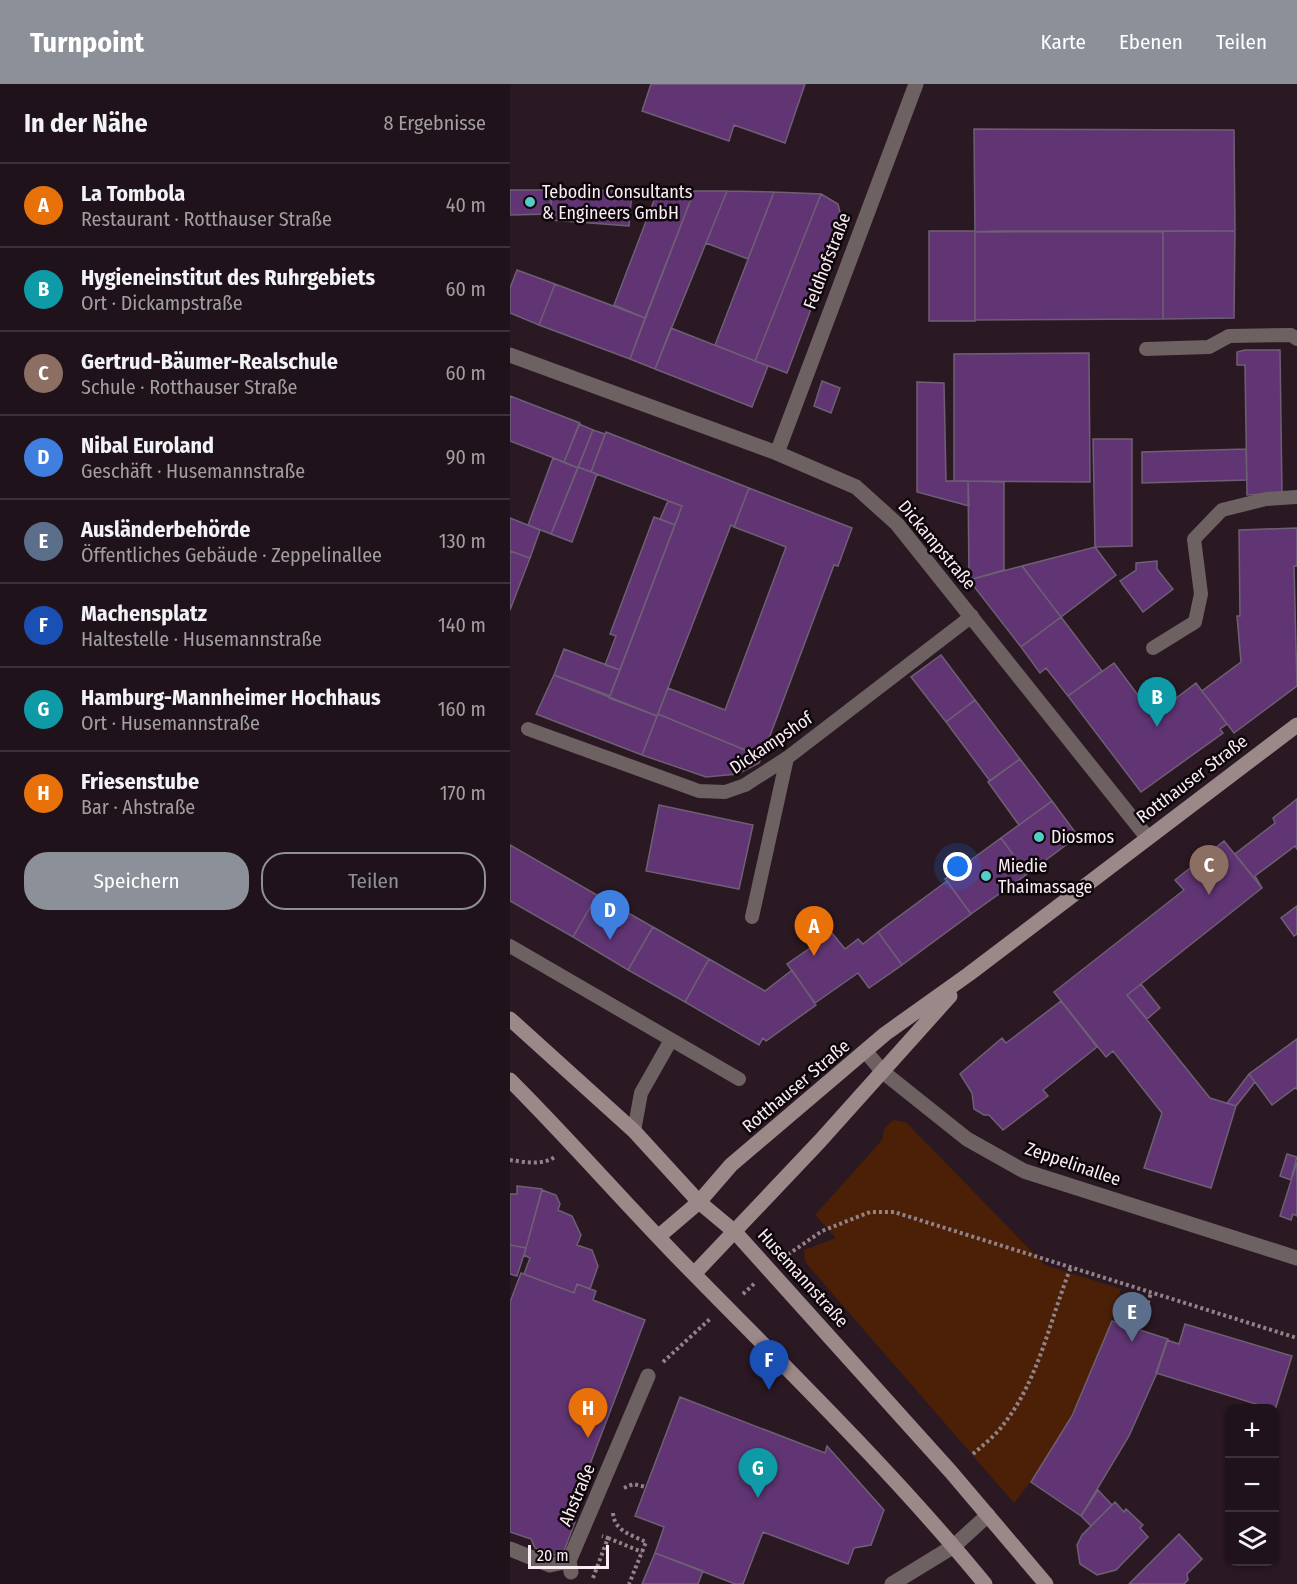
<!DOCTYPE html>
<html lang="de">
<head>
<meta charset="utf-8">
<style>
  body { margin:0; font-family:"Fira Sans Condensed",sans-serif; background:#281b23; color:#f1f3f6 }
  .controls { position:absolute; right:18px; bottom:18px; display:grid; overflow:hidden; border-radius:12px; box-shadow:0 2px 4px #0004 }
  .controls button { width:54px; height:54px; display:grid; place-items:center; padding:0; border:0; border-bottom:2px solid #3d3239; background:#20121a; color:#f1f3f6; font:30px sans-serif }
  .scale { position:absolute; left:18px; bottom:15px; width:81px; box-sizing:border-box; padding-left:6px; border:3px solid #faecf3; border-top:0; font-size:16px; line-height:21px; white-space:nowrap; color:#faecf3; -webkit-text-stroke:4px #0d060a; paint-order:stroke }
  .you { position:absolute; left:448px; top:783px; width:21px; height:21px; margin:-15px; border:4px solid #fff; border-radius:50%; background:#1a73e8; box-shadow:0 0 0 9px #1a73e833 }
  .badge { display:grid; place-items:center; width:39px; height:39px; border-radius:50%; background:#8c9099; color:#fff; font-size:20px; font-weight:700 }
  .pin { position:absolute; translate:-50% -50px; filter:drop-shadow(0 2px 3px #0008) }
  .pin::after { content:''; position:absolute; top:32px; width:21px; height:18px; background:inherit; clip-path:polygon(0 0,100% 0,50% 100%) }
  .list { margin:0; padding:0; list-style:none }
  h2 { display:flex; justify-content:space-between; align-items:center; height:78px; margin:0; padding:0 24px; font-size:26px }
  h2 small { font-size:20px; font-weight:400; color:#a29ea2 }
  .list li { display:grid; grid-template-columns:39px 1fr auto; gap:18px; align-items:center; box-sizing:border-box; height:84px; padding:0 24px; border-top:2px solid #3d3239 }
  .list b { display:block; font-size:22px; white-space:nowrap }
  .list p { margin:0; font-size:20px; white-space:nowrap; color:#a29ea2 }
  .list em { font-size:20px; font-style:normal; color:#a29ea2 }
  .actions { display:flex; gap:12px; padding:18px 24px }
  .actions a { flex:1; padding:14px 0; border:2px solid #8c9099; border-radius:24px; text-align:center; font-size:21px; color:#8c9099 }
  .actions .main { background:#8c9099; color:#fff }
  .icon { flex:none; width:33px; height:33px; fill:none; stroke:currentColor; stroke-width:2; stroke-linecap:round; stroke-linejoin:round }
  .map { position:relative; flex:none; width:787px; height:1500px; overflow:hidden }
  header { display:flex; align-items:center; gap:36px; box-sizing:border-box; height:84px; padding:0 30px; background:#8c9099; color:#fff }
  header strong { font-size:28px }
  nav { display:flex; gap:33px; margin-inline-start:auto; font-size:21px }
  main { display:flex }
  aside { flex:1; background:#20121a }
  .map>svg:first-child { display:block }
  .green { fill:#4b2006 }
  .building { fill:#613574; stroke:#6d6074; stroke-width:1.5 }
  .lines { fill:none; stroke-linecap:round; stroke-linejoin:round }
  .path { stroke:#92828a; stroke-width:4; stroke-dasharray:3 3; stroke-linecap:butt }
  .service { stroke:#6d6162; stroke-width:14 }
  .pedestrian { stroke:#6d6162; stroke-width:15 }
  .minor { stroke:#6d6162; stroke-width:15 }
  .secondary { stroke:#9b8888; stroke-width:15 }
  .poi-dot { fill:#55cdc6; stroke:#0d060a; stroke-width:2 }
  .labels { text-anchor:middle; stroke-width:5; stroke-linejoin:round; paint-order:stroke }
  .poi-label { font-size:18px; fill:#faecf3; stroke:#0d060a; text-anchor:start }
  .street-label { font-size:18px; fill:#faecf3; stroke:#0d060a }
</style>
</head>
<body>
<header>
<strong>Turnpoint</strong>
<nav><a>Karte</a><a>Ebenen</a><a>Teilen</a></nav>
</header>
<main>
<aside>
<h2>In der Nähe<small>8 Ergebnisse</small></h2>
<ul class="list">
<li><span class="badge" style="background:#e8710a">A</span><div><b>La Tombola</b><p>Restaurant · Rotthauser Straße</p></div><em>40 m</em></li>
<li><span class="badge" style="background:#0f9aa8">B</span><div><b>Hygieneinstitut des Ruhrgebiets</b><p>Ort · Dickampstraße</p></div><em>60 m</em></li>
<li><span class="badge" style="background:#8d6e63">C</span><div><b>Gertrud-Bäumer-Realschule</b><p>Schule · Rotthauser Straße</p></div><em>60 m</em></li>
<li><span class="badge" style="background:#3f7fe0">D</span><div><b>Nibal Euroland</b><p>Geschäft · Husemannstraße</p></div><em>90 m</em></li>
<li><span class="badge" style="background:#5c6f8a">E</span><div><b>Ausländerbehörde</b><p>Öffentliches Gebäude · Zeppelinallee</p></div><em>130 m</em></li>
<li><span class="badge" style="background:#1a4fb4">F</span><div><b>Machensplatz</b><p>Haltestelle · Husemannstraße</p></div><em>140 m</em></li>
<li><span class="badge" style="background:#0f9aa8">G</span><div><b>Hamburg-Mannheimer Hochhaus</b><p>Ort · Husemannstraße</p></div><em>160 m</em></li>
<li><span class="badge" style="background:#e8710a">H</span><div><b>Friesenstube</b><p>Bar · Ahstraße</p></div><em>170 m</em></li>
</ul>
<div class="actions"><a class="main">Speichern</a><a>Teilen</a></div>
</aside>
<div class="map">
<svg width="787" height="1500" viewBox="0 0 787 1500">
  <rect width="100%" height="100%" fill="#2a1822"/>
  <path class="green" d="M 383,1036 L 396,1038 L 535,1181 L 611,1205 C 590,1282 555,1358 504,1419 L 295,1178 L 294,1166 L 326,1154 L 305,1131 L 372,1056 L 374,1045 Z"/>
  <path class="building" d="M 141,0 L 295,0 L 275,59 L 224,41 L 219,57 L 132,27 Z
    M 464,45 L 724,46 L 725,147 L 465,148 Z
    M 0,106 L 41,106 L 41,130 L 0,131 Z
    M 41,106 L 122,107 L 119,142 L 41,136 Z
    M 148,106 L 184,107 L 135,234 L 104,221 Z
    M 184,107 L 217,107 L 145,285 L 120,275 Z
    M 217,107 L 264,108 L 238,175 L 196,159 Z
    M 264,108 L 311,110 L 245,277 L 205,261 Z
    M 311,110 L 328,120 L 333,140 L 277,289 L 245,277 Z
    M 419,147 L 465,147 L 465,237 L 419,237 Z
    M 486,147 L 653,147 L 653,235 L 465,236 L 465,148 Z
    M 653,147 L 725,147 L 724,234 L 653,235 Z
    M 7,186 L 45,200 L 29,241 L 0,229 L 0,204 Z
    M 45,200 L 135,234 L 120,275 L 29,241 Z
    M 161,244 L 258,282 L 242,323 L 145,285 Z
    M 735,266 L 770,266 L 772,409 L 737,411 L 735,281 L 727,281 L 727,268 Z
    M 579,269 L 580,398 L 444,397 L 444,270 Z
    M 312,297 L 330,304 L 321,329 L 304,322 Z
    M 407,298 L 434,299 L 436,397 L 458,397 L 459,422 L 407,408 Z
    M 0,312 L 70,339 L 54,378 L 0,357 Z
    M 69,340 L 83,346 L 68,384 L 54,378 Z
    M 83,346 L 95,350 L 81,388 L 68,383 Z
    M 96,348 L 239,404 L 224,443 L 221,441 L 147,632 L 99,614 L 172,422 L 81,388 Z
    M 583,355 L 622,355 L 622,462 L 585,463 Z
    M 736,365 L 737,396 L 632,399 L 632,368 Z
    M 43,374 L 68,384 L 41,450 L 18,441 Z
    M 68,383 L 87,390 L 62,458 L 41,450 Z
    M 458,397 L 494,398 L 494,486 L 459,496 Z
    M 239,404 L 342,444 L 328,482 L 324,481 L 252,673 L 148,630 L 158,604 L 215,626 L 276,463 L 224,443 Z
    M 158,417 L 172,422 L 165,441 L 150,435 Z
    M 144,433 L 165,441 L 110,586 L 95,581 L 106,552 L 100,550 Z
    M 0,434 L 30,446 L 20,474 L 0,467 Z
    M 787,444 L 787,482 L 784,482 L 787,602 L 724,649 L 692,607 L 731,578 L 727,532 L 730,532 L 729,446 Z
    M 585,463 L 606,491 L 551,533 L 512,482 Z
    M 0,467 L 20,474 L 0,526 Z
    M 647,477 L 647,485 L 663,505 L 633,528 L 610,497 L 626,486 L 626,479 Z
    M 512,482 L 551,533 L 511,563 L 459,496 Z
    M 551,533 L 592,587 L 558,612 L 536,584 L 530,589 L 511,563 Z
    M 54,565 L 110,586 L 100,612 L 44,591 Z
    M 431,571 L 465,616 L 436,638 L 401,593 Z
    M 604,579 L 639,626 L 644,622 L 649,627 L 686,599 L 717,640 L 710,645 L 713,649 L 631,708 L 558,612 Z
    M 44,591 L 147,632 L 132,671 L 26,630 Z
    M 465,616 L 510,675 L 480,697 L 436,638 Z
    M 148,630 L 252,673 L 249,679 L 228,690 L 196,693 L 132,671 Z
    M 510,675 L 542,717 L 509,741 L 478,698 Z
    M 787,715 L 787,765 L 785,762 L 745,792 L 752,804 L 725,770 L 765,739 L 763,734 Z
    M 542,717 L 568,752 L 517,790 L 491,754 Z
    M 149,721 L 243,741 L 229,805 L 136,787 Z
    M 491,754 L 517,790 L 461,830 L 435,795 Z
    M 714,757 L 752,804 L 617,911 L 700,1014 L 726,1022 L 701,1104 L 634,1084 L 652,1029 L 603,967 L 596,973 L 544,908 L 674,806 L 665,796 Z
    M 0,761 L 87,811 L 63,853 L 0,817 Z
    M 437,797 L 461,830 L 392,881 L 368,848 Z
    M 87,811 L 143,843 L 118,886 L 63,853 Z
    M 787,822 L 787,850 L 784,852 L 771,834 Z
    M 143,843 L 199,875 L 175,918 L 118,886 Z
    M 368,848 L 392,881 L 359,904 L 348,889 L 305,919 L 277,880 L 322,849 L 335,865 L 348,855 L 353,860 Z
    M 199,875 L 255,907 L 282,886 L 306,921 L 256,957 L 253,954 L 249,961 L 175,918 Z
    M 631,900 L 650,924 L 637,935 L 617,911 Z
    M 551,917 L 587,963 L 533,1006 L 538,1012 L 493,1046 L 479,1031 L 474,1031 L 464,1025 L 462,1009 L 450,990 L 492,954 L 496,959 Z
    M 787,955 L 787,1005 L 785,1004 L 762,1021 L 739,990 Z
    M 739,990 L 745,998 L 726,1022 L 717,1019 Z
    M 777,1070 L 787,1073 L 781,1096 L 770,1092 Z
    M 787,1078 L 787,1132 L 783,1130 L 781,1136 L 770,1132 Z
    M 7,1102 L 32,1105 L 16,1164 L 0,1161 L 0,1110 L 7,1110 Z
    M 32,1106 L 46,1111 L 50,1120 L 48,1126 L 62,1132 L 71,1151 L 67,1161 L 82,1166 L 88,1182 L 80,1205 L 67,1200 L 64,1209 L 14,1190 L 20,1174 L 14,1171 Z
    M 0,1161 L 16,1164 L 7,1192 L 0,1190 Z
    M 11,1189 L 64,1209 L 67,1200 L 86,1207 L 83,1216 L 135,1236 L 61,1430 L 65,1438 L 53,1470 L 47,1472 L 25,1464 L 21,1455 L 0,1448 L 0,1218 Z
    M 602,1237 L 658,1255 L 646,1291 L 619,1352 L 571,1432 L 521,1398 L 562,1332 Z
    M 675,1240 L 782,1272 L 765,1326 L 646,1289 L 657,1256 L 669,1260 Z
    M 170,1313 L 315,1369 L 317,1362 L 374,1426 L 361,1461 L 344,1464 L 338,1480 L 253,1448 L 233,1500 L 225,1500 L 145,1469 L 154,1443 L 125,1432 Z
    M 588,1406 L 602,1421 L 581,1442 L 571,1432 Z
    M 605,1418 L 614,1428 L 616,1425 L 633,1441 L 630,1444 L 638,1453 L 606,1486 L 587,1491 L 570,1480 L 567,1461 L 572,1451 Z
    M 669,1450 L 692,1475 L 677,1490 L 678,1496 L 674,1500 L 619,1500 Z
    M 145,1469 L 193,1487 L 188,1500 L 132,1500 Z"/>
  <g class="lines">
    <path class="path" d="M 0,1076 C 14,1078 34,1082 46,1072
      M 273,1174 L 312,1147 L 360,1128 L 384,1128 L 787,1254
      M 233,1210 L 245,1199
      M 630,1242 L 641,1209
      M 153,1278 L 201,1234
      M 463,1370 C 473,1361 485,1352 493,1341 C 529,1296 540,1235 561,1183
      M 114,1404 L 123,1400 L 136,1403
      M 103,1429 C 104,1447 122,1451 136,1458 L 119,1500
      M 98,1454 L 132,1468
      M 83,1494 L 98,1454 L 92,1452"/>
    <path class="service" d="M 636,265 L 699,263 L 719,252 L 781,251 L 787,255
      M 643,564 L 685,538 L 691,510 L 684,455 L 712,426 L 756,415 L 787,413
      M 18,645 L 189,707 L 215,708 L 235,701 L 277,674 L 462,532
      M 242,833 L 277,674
      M 0,862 L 229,995
      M 124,1047 L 131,1009 L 161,956"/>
    <path class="pedestrian" d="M 0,1465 L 40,1481 L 59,1477
      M 61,1488 L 59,1477 L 138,1292"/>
    <path class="minor" d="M 0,271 L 267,369 L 346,403 L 387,440 L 637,753
      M 267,369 L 406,0
      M 356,968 L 373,988 L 457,1055 L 514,1087 L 787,1174
      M 382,1500 L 444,1462 L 478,1431"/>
    <path class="secondary" d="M 0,935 L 124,1047 L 189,1118 L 225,1148 L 441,1388 L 536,1500
      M 0,996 C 62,1058 119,1124 181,1187 C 281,1289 384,1389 475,1500
      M 148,1153 L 189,1118 L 221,1081 L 375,950 L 459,890 L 787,641
      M 184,1190 L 310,1057 L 440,912"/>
  </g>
  <g class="poi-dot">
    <circle cx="20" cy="118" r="6"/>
    <circle cx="529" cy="753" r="6"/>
    <circle cx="476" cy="792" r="6"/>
  </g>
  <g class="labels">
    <g class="poi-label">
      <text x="32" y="114">Tebodin Consultants<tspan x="32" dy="21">&amp; Engineers GmbH</tspan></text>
      <text x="541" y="759">Diosmos</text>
      <text x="488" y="788">Miedie<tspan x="488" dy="21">Thaimassage</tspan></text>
    </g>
    <g class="street-label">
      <text transform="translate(317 177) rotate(-69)" y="6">Feldhofstraße</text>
      <text transform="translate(427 461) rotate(50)" y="6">Dickampstraße</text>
      <text transform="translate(261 659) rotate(-34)" y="6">Dickampshof</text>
      <text transform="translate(682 695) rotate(-37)" y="6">Rotthauser Straße</text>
      <text transform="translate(286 1002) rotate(-40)" y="6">Rotthauser Straße</text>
      <text transform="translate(563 1080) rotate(19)" y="6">Zeppelinallee</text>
      <text transform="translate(293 1194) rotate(48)" y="6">Husemannstraße</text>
      <text transform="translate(67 1411) rotate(-67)" y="6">Ahstraße</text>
    </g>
  </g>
</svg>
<div class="controls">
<button>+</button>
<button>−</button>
<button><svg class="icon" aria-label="layers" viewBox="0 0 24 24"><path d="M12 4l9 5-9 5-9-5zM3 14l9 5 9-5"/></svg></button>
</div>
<div class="scale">20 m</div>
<div class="you"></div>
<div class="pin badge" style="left:304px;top:872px;background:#e8710a">A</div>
<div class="pin badge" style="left:647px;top:643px;background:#0f9aa8">B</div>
<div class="pin badge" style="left:699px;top:811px;background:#8d6e63">C</div>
<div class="pin badge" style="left:100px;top:856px;background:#3f7fe0">D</div>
<div class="pin badge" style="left:622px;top:1258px;background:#5c6f8a">E</div>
<div class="pin badge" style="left:259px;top:1306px;background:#1a4fb4">F</div>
<div class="pin badge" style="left:248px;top:1414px;background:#0f9aa8">G</div>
<div class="pin badge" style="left:78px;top:1354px;background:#e8710a">H</div>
</div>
</main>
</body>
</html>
